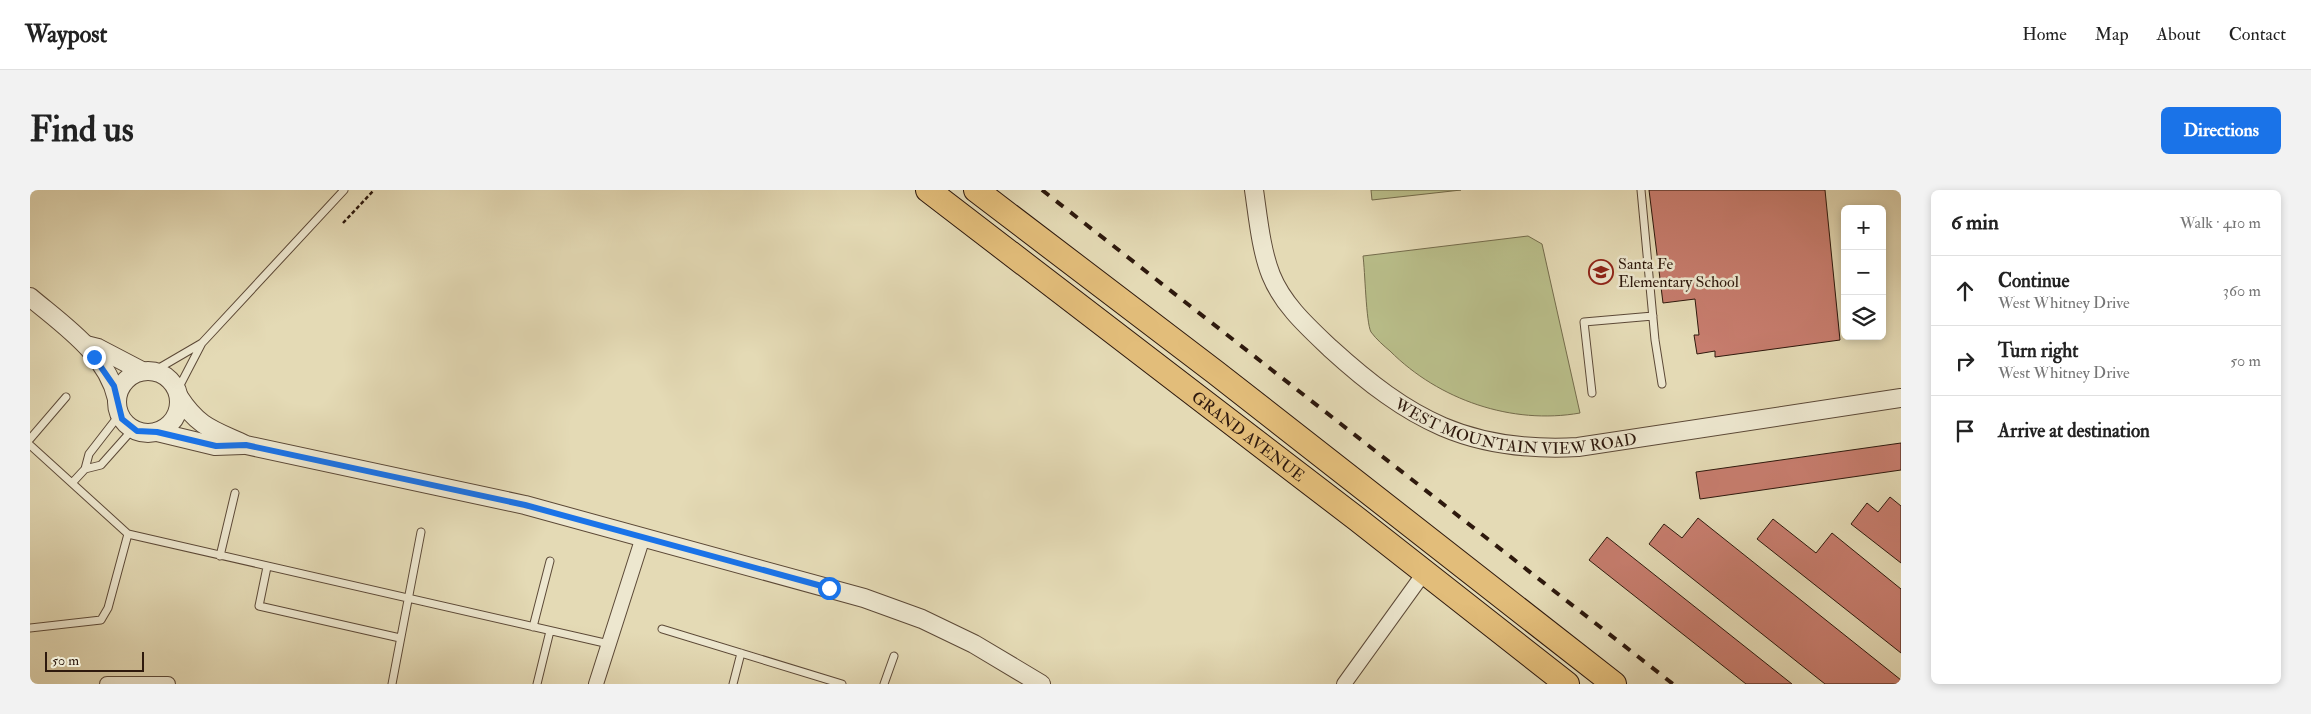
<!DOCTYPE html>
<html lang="en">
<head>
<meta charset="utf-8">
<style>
  body { margin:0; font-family:"IM FELL Double Pica",serif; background:#f2f2f2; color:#222 }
  .controls { position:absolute; right:15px; top:15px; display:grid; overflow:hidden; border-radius:8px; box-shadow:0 2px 8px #0003 }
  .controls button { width:45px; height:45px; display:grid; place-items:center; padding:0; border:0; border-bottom:1px solid #e0e0e0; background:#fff; color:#222; font:25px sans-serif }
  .scale { position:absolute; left:15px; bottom:12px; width:99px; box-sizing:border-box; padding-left:5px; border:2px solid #2e190d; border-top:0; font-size:14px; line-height:18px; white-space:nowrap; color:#2e190d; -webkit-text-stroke:4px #ede7cf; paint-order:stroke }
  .stop { position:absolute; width:15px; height:15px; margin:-11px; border:4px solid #1a73e8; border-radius:50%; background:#fff }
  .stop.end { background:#1a73e8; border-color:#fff; box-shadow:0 1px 5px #0008 }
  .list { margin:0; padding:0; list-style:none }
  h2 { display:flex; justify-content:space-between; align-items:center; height:65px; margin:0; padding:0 20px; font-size:21px }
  h2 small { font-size:16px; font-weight:400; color:#767676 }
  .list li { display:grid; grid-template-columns:32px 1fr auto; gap:15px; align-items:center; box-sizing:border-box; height:70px; padding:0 20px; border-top:1px solid #e0e0e0 }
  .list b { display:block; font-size:19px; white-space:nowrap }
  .list p { margin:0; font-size:16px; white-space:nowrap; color:#767676 }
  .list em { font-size:16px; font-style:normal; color:#767676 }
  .icon { flex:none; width:28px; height:28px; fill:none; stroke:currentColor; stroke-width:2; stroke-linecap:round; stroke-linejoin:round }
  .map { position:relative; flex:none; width:1871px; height:494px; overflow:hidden; border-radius:8px }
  header { display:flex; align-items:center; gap:30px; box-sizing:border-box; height:70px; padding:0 25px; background:#fff; border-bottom:1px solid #e0e0e0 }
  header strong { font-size:24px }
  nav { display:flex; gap:28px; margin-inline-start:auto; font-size:18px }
  .intro { display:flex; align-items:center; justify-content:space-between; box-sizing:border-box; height:120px; padding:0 30px }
  h1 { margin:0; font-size:35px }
  .button { padding:12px 22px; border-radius:8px; background:#1a73e8; color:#fff; font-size:18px; font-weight:700 }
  main { display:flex; gap:30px; padding:0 30px }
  aside { flex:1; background:#fff; border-radius:8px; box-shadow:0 2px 8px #0003 }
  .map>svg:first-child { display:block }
  .green { fill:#b9be8a; stroke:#746c4c }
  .building { fill:#c77d6e; stroke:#2e190d }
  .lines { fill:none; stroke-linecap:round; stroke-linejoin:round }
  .service-casing { stroke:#5c4937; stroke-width:9 }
  .minor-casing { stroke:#5c4937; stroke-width:16 }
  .tertiary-casing { stroke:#5c4937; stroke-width:20 }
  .trunk-casing { stroke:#2e190d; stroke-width:26 }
  .path { stroke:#2e190d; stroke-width:2.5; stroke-dasharray:4 2.5; stroke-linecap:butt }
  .service { stroke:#ede7cf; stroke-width:7 }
  .minor { stroke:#ede7cf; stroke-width:14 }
  .tertiary { stroke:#ede7cf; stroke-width:18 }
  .trunk { stroke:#e2bd7a; stroke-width:24 }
  .rail { stroke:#2e190d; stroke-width:4; stroke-dasharray:9 9; stroke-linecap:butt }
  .route { stroke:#1a73e8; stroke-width:6 }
  .labels { text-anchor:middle; stroke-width:5; stroke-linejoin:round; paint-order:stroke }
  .poi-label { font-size:16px; fill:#2e190d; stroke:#ede7cf; text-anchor:start }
  .street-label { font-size:16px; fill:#2e190d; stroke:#ede7cf }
</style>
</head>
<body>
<header>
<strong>Waypost</strong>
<nav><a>Home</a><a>Map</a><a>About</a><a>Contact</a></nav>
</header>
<div class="intro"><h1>Find us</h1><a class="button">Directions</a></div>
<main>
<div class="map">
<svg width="1871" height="494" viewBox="0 0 1871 494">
  <rect width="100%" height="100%" fill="#e4dab5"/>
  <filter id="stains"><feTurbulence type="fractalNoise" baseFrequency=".004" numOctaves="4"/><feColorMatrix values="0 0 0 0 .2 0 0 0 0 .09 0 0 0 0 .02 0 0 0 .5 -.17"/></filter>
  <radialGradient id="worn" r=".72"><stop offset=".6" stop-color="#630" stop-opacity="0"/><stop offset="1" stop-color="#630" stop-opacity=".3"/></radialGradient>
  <path class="green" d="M 1341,0 L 1431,0 L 1342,10 Z
    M 1498,46 L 1512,54 L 1550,223 C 1482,235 1409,210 1360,161 C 1354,156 1346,149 1341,142 C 1336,133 1335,80 1333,66 Z"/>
  <path class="building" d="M 1619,0 L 1795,0 L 1810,150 L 1685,167 L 1685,161 L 1667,164 L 1664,145 L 1669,145 L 1665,109 L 1633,113 Z
    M 1871,253 L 1871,280 L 1670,309 L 1666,282 Z
    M 1860,307 L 1871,316 L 1871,373 L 1821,334 L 1837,313 L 1848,322 Z
    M 1668,328 L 1871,490 L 1871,494 L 1795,494 L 1619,354 L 1634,334 L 1652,348 Z
    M 1743,329 L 1786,363 L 1802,343 L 1871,399 L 1871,463 L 1727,349 Z
    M 1577,347 L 1762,494 L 1716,494 L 1559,370 Z"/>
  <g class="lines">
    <defs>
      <path id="service" d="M 1611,0 L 1625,150 L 1632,194
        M 124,181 L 172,153
        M 147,201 L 172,153 L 314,0
        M 1562,203 L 1554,132 L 1623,126
        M 0,249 L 36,207
        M 0,255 L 98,344 L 579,454
        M 55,279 L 71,275 L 103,239
        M 42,293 L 55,279 L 59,264 L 90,224
        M 190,366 L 205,303
        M 237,377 L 229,416 L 370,448
        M 503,437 L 520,371
        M 0,438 L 71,430 L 78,418 L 98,344
        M 632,439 L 812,494
        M 362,494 L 391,342
        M 507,494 L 520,441
        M 703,494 L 711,463
        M 854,494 L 864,466"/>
      <path id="minor" d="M 77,494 L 138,494
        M 566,494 L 613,347
        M 1314,494 L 1394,383"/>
      <g id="tertiary">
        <path id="s1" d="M 1224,0 C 1228,27 1231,60 1241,85 C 1253,115 1278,137 1300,158 C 1379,230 1439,263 1548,257 L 1871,208"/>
        <path d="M 0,107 C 33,135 77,164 87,209"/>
        <path d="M 56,155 L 68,158 L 112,181"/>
        <circle cx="118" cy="212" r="31"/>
        <path d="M 149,207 C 169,238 184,240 216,255 L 495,315 L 834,408 L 892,429 L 944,454 L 1011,494"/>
        <path d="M 127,242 L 185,256 L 213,255"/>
      </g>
      <g id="trunk">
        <path id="s2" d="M 898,0 L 1327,329 L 1537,494"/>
        <path d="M 946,0 L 1185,182 L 1584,494"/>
      </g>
    </defs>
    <use href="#service" class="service-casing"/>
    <use href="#minor" class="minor-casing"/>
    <use href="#tertiary" class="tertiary-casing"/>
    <use href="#trunk" class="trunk-casing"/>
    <path class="path" d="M 313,33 L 344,0"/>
    <use href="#service" class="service"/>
    <use href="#minor" class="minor"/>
    <use href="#tertiary" class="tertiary"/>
    <use href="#trunk" class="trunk"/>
    <path class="rail" d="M 1012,0 L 1643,494"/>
  </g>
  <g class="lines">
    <path class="route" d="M 64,167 L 84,196 L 92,229 L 107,241 L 127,242 L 186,256 L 216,255 L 495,315 L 799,398"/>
  </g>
  <defs>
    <symbol id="school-ring" viewBox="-11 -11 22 22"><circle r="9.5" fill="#ede7cf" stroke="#8f2418" stroke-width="1.5"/><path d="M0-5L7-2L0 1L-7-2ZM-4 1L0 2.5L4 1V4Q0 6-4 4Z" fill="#8f2418"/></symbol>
  </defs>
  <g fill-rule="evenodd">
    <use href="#school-ring" x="1557" y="68" width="28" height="28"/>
  </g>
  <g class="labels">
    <g class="poi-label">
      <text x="1588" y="79">Santa Fe<tspan x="1588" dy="18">Elementary School</tspan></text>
    </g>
    <g class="street-label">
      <text dy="6" stroke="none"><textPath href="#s1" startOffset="392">WEST MOUNTAIN VIEW ROAD</textPath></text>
      <text dy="6" stroke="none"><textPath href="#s2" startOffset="404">GRAND AVENUE</textPath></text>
    </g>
  </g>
  <rect width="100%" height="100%" filter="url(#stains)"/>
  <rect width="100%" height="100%" fill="url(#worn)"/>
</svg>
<div class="controls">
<button>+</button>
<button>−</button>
<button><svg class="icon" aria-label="layers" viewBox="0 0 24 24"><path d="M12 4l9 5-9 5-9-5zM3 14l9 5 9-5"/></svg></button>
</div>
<div class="scale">50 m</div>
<div class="stop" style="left:799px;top:398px"></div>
<div class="stop end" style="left:64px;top:167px"></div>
</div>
<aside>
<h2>6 min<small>Walk · 410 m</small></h2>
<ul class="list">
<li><svg class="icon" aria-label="ahead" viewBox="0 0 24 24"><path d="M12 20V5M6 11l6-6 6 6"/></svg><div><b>Continue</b><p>West Whitney Drive</p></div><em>360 m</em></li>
<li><svg class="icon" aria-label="right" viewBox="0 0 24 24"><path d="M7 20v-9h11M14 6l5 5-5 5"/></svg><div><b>Turn right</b><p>West Whitney Drive</p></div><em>50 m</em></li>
<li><svg class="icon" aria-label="arrive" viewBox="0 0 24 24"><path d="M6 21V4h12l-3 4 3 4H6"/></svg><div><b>Arrive at destination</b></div></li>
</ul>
</aside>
</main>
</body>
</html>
